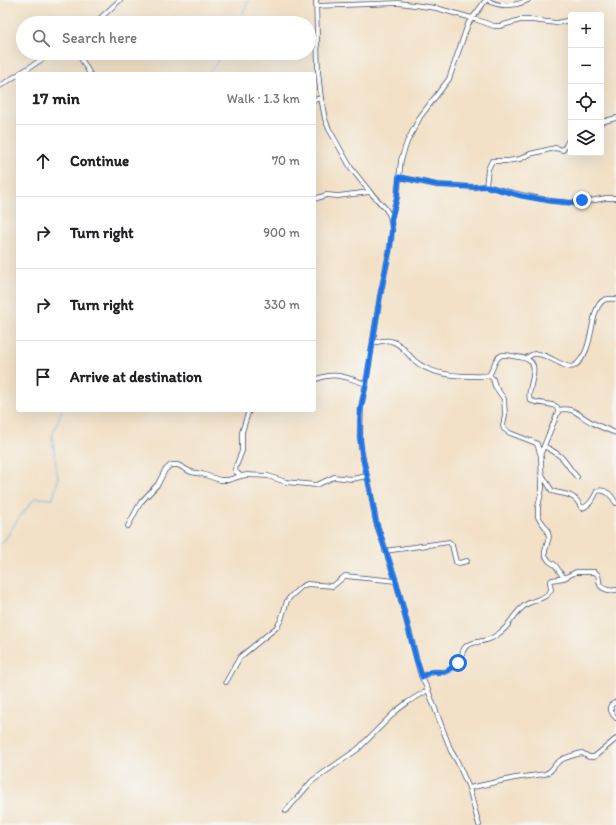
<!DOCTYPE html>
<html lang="en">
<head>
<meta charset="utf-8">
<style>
  body { margin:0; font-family:Itim,sans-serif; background:#f2f2f2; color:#202124 }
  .controls { position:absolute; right:12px; top:12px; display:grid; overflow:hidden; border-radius:4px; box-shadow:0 4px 16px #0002 }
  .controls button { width:36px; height:36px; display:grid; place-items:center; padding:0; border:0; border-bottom:1px solid #e0e0e0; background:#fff; color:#202124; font:20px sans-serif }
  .stop { position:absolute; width:12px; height:12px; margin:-9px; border:3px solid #1a73e8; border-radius:50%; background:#fff }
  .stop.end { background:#1a73e8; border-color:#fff; box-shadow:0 1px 4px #0008 }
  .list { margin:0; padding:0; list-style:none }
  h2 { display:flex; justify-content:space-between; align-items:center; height:52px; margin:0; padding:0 16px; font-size:17px }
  h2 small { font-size:13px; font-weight:400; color:#757577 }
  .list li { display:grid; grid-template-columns:26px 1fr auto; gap:12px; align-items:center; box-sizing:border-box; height:72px; padding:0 16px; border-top:1px solid #e0e0e0 }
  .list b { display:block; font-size:15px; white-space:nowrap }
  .list em { font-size:13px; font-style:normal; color:#757577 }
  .icon { flex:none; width:22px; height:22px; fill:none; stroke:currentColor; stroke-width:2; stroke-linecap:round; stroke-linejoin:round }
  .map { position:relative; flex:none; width:616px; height:825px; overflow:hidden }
  .search { position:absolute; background:#fff; box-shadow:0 4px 16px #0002; left:16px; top:16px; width:300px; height:44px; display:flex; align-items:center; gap:10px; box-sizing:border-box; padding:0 14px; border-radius:22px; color:#757577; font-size:15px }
  .panel { position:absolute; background:#fff; box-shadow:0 4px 16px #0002; left:16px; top:72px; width:300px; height:340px; border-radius:4px }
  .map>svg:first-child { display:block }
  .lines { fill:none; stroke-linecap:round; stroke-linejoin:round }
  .stream { stroke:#6cb4e4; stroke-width:1 }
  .minor-casing { stroke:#3b4a6e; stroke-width:5.5 }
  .minor { stroke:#fff; stroke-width:4 }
  .route { stroke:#1a73e8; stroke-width:5 }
</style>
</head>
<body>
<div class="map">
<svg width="616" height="825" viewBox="0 0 616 825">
  <rect width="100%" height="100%" fill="#f6f6f2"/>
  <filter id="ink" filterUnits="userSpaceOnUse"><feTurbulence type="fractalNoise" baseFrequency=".025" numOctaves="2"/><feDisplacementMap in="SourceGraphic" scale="8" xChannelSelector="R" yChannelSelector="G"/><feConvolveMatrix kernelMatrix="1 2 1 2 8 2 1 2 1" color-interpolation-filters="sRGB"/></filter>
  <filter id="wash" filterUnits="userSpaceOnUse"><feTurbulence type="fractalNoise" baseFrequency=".012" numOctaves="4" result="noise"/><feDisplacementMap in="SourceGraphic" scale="16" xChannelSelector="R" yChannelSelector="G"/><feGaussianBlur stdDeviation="0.9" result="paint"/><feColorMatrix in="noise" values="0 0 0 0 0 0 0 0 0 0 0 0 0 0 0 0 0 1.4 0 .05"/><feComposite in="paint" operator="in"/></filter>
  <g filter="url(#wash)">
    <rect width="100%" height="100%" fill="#f2e1c7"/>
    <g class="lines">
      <path class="stream" d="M 234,23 L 242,15 L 249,0
        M 208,74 L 224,53
        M 0,544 L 4,541 L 18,519 L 35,498 L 53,499 L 58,479 L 52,436 L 62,410"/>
    </g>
  </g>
  <g filter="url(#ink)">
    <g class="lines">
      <defs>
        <path id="minor" d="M 316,0 L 318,71 L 321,98 L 325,119 L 329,129 L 351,168 L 370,192 L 385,208 L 389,214 L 391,220 L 392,230 L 390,248 L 380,296 L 366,384 L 361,407 L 360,438 L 362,454 L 370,489 L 376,522 L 396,581 L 421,676 L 428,690 L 451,751 L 457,761 L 469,788 L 479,825
          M 488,0 C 499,8 516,6 528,0
          M 316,6 L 371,4 L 399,3 L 436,8 L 472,18 L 494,26 L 500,26 L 520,20 L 532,20 L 556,23 L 571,20
          M 95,23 L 120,0
          M 78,53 L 90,74
          M 0,86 L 52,53
          M 314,100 L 321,98
          M 601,122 L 616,118
          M 399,177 L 437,185 L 474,187 L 486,186 L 522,195 L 551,201 L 573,203 L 581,200 L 590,201 L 606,198 L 616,198
          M 486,186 L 488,169 L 492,161 L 507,161 L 520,159 L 530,154 L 555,148 L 563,150 L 565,147 L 571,136
          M 314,199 L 327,195 L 338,196 L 370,192
          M 391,219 L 397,197 L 401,160 L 407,142 L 420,117 L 449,79 L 468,24 L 486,0
          M 373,343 C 378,342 385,339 391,341 C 401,343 407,354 415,361 C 430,374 452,376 471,376 C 477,376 483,377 489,375 C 494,369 494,358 502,355 C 507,355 513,356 518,357 C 537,359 535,369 531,385 C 530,390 528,395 530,400 C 539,405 549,402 557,407 L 558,412 L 541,453
          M 526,358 C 528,357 532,354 534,354 C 545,351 566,371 574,366 C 596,352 588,309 604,300 C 607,298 612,299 616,299
          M 489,375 L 493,379 L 495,386 L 504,399 L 505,415 L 503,426 L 504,429 L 510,433 L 536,443 L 537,444 L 541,456 L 542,489 L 538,507 L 538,517 L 547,529 L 549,537 L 545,551 L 545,555 L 549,561 L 555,565 L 564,578
          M 314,380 C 335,371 346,377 366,384
          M 558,410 C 574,406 580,417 593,423 C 600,427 608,430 616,433
          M 544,446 C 551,450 558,453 563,459 C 568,465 571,471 577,477
          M 541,473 L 552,491 C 559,494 568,493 574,498 C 578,500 579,505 582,508 C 590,506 594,498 597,491 C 606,488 612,496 616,503
          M 241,476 L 236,472 L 235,469 L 242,451 L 242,432 L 249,410
          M 128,526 L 137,509 L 141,502 L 158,484 L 165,470 L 171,465 L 178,465 L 191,472 L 202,474 L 220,480 L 228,480 L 241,476 L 247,475 L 268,476 L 286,482 L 316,485 L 319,484 L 334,477 L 352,479 L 367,476
          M 385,551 L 449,542 L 452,545 L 456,562 L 459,563 L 467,561
          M 422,677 C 426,675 429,673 433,672 C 438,671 443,674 448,671 C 452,669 458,664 460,661 C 463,655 461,649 468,645 C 475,641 484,642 492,638 C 497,635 503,631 507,626 C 513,618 518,609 527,604 C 536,599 546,599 551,590 L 550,582 L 552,580 L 564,578 L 576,572 L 595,572 L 598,575 C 599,578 599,582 600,585 C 603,590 611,591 616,590
          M 226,682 L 240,657 L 277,627 L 281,620 L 287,601 L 291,596 L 301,587 L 307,584 L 333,586 L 345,576 L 396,581
          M 616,702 L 611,705 C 610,711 612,714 616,718
          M 469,788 L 515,778 L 545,774 C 552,772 552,768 557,763 C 563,757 574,755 582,753 L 589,757 L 594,757 L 616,739
          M 286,811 L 312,781 L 358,749 L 396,711 L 408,702 L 428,690"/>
      </defs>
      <use href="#minor" class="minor-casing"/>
      <use href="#minor" class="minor"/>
    </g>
  </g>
  <g class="lines" filter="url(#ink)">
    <path class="route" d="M 458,663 L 447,671 L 444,672 L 430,672 L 422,677 L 416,658 L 396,581 L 376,522 L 370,489 L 362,454 L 360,438 L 360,416 L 361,407 L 366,384 L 380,296 L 390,248 L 392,230 L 391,220 L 397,197 L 399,177 L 437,185 L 474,187 L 486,186 L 522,196 L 552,201 L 573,203 L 582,200"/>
  </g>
</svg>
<div class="controls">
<button>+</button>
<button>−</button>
<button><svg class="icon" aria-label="locate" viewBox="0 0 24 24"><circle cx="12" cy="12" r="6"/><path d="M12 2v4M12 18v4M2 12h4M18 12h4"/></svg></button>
<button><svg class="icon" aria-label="layers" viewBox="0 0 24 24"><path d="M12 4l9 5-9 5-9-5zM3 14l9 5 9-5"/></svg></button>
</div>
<div class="stop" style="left:458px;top:663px"></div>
<div class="stop end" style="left:582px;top:200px"></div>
<div class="search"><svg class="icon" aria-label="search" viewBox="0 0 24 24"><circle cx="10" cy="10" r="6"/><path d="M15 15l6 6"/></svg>Search here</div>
<section class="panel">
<h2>17 min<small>Walk · 1.3 km</small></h2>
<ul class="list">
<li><svg class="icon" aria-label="ahead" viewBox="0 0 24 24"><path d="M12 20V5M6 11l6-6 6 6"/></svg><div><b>Continue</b></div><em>70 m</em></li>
<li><svg class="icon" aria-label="right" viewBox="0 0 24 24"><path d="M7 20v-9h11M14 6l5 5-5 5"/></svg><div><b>Turn right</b></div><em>900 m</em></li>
<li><svg class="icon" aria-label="right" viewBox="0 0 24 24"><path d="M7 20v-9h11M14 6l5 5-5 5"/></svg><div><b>Turn right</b></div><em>330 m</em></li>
<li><svg class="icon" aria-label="arrive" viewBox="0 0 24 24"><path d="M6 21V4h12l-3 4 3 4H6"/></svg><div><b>Arrive at destination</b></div></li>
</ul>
</section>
</div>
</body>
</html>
